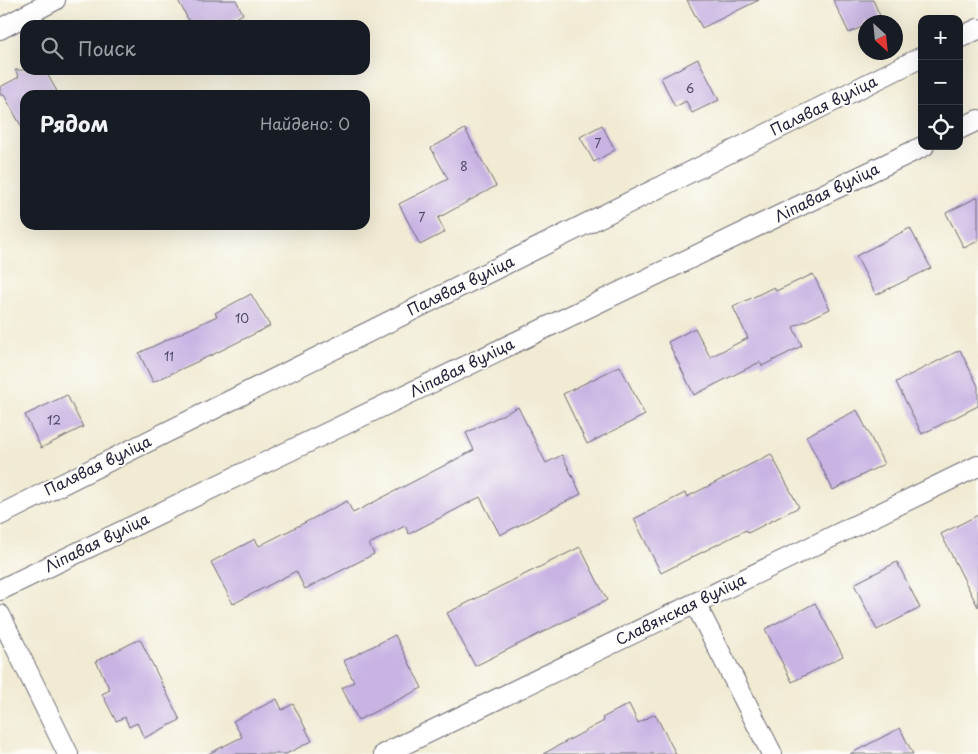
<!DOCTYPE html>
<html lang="ru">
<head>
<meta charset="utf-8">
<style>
  body { margin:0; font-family:"Playpen Sans",sans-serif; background:#242831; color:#f1f3f6 }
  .controls { position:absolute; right:15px; top:15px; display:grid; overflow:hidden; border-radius:10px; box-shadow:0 5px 20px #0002 }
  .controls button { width:45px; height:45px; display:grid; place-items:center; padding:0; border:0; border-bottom:1px solid #363941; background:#171b24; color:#f1f3f6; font:25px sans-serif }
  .compass { position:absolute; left:858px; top:15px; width:45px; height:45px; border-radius:50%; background:#171b24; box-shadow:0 5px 20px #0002; rotate:153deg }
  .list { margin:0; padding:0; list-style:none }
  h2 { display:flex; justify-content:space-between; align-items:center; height:65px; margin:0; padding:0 20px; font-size:21px }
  h2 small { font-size:16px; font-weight:400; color:#9ea1a6 }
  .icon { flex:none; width:28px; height:28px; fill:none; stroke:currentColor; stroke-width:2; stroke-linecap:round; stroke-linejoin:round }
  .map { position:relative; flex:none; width:978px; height:754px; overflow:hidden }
  .search { position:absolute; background:#171b24; box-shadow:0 5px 20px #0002; left:20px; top:20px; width:350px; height:55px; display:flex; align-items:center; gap:12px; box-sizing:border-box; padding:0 18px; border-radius:15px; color:#9ea1a6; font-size:19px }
  .panel { position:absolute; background:#171b24; box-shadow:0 5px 20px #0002; left:20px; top:90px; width:350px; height:140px; border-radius:15px }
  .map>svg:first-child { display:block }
  .building { fill:#c8b3e3 }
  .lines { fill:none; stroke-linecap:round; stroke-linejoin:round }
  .street-casing { stroke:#6a6871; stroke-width:22 }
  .street { stroke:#fff; stroke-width:20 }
  .labels { text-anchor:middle; stroke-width:4; stroke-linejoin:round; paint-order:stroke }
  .number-label { font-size:12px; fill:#4c4665 }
  .street-label { font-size:15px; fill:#22223b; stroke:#fdfcf7 }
</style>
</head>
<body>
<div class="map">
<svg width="978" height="754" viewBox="0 0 978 754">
  <rect width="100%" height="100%" fill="#fdfcf7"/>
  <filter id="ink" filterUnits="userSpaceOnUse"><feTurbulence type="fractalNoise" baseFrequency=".02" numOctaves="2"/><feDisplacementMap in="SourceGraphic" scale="10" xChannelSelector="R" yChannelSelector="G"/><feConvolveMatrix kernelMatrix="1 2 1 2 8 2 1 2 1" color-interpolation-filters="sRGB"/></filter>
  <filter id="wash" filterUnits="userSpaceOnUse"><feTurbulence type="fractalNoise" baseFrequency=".0096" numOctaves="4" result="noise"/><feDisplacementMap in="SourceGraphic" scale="20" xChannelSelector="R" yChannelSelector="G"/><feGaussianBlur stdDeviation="1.12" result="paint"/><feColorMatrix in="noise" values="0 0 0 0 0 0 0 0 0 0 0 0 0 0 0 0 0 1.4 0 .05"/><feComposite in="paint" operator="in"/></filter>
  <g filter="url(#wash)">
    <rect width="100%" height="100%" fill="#f1ebd4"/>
    <g id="blocks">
      <path class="building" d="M 178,0 L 236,0 L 243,14 L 234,19 L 237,25 L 191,25 Z
        M 687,0 L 759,0 L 702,28 Z
        M 833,0 L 873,0 L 881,18 L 871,22 L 866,22 L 866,25 L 849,33 Z
        M 698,59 L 719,100 L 692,113 L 686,101 L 675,107 L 661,78 Z
        M 15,70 L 45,70 L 59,95 L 25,95 L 25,133 L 4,95 L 0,95 L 0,87 L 19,77 Z
        M 602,125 L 615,150 L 594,162 L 580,137 Z
        M 465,129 L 496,186 L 438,218 L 445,232 L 420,245 L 399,204 L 448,179 L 431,148 Z
        M 978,197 L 978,241 L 964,248 L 946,213 Z
        M 910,228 L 931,268 L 876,295 L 856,256 Z
        M 813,274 L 830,309 L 793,327 L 802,346 L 762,366 L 760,362 L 694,395 L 668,342 L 695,328 L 710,357 L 748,338 L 733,307 L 774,287 L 776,291 Z
        M 251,294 L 270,326 L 216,353 L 153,382 L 139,353 L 217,316 L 215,313 Z
        M 960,350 L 978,386 L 978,406 L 922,434 L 896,382 Z
        M 620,366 L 645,415 L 587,444 L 563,394 Z
        M 67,395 L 83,427 L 41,448 L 25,415 Z
        M 518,407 L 546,463 L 562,455 L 581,494 L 500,535 L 480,497 L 409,534 L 405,526 L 369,544 L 374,554 L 305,589 L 296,571 L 233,604 L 211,562 L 255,539 L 259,546 L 347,501 L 353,513 L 474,450 L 466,433 Z
        M 857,410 L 884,464 L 833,490 L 806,436 Z
        M 771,454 L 799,507 L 748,533 L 746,530 L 661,573 L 634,519 L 685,493 L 687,497 Z
        M 978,515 L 978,607 L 941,534 Z
        M 580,547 L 607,600 L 475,666 L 447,613 Z
        M 897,562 L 920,608 L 877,630 L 854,584 Z
        M 815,603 L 843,656 L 792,682 L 765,629 Z
        M 395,635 L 422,688 L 358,720 L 342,688 L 354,682 L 344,661 Z
        M 140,639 L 180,720 L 144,738 L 137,723 L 129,727 L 125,717 L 116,721 L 102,694 L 110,690 L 96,661 Z
        M 277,699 L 282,710 L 293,704 L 312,741 L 286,754 L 208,754 L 242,737 L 233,721 Z
        M 629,704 L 638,723 L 655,714 L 676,754 L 543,754 L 604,721 L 602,718 Z
        M 900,728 L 913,754 L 850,754 Z"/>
    </g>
  </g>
  <g filter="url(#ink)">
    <use href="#blocks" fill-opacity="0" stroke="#6a6871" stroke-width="1"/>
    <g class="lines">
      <defs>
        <path id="street" d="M 0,29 L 55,0
          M 959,38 L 978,29
          M 959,129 L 978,120
          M 0,515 L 922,57
          M 0,590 L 924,146
          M 695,603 L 772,754
          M 0,615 L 68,754
          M 384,754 L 978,466"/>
      </defs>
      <use href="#street" class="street-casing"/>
      <use href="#street" class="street"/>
    </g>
  </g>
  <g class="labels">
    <g class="number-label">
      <text x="690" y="93">6</text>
      <text x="598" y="148">7</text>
      <text x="464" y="171">8</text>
      <text x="422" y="222">7</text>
      <text x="242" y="323">10</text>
      <text x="169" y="361">11</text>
      <text x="54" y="425">12</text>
    </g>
    <g class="street-label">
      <text transform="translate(824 106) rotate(-26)" y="5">Палявая вуліца</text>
      <text transform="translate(827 193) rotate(-26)" y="5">Ліпавая вуліца</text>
      <text transform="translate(461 286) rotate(-26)" y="5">Палявая вуліца</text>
      <text transform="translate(462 368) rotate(-26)" y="5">Ліпавая вуліца</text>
      <text transform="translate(98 466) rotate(-26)" y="5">Палявая вуліца</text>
      <text transform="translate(97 543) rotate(-26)" y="5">Ліпавая вуліца</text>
      <text transform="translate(681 610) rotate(-26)" y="5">Славянская вуліца</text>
    </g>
  </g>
</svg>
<div class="controls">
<button>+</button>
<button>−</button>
<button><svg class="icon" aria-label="locate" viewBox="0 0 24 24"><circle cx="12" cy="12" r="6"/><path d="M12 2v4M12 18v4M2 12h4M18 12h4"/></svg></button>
</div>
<svg class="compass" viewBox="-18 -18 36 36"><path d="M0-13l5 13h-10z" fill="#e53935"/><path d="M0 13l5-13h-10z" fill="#9ea1a6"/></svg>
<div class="search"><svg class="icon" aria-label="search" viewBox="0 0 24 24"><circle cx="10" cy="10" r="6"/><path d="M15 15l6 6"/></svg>Поиск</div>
<section class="panel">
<h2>Рядом<small>Найдено: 0</small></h2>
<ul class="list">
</ul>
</section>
</div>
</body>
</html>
